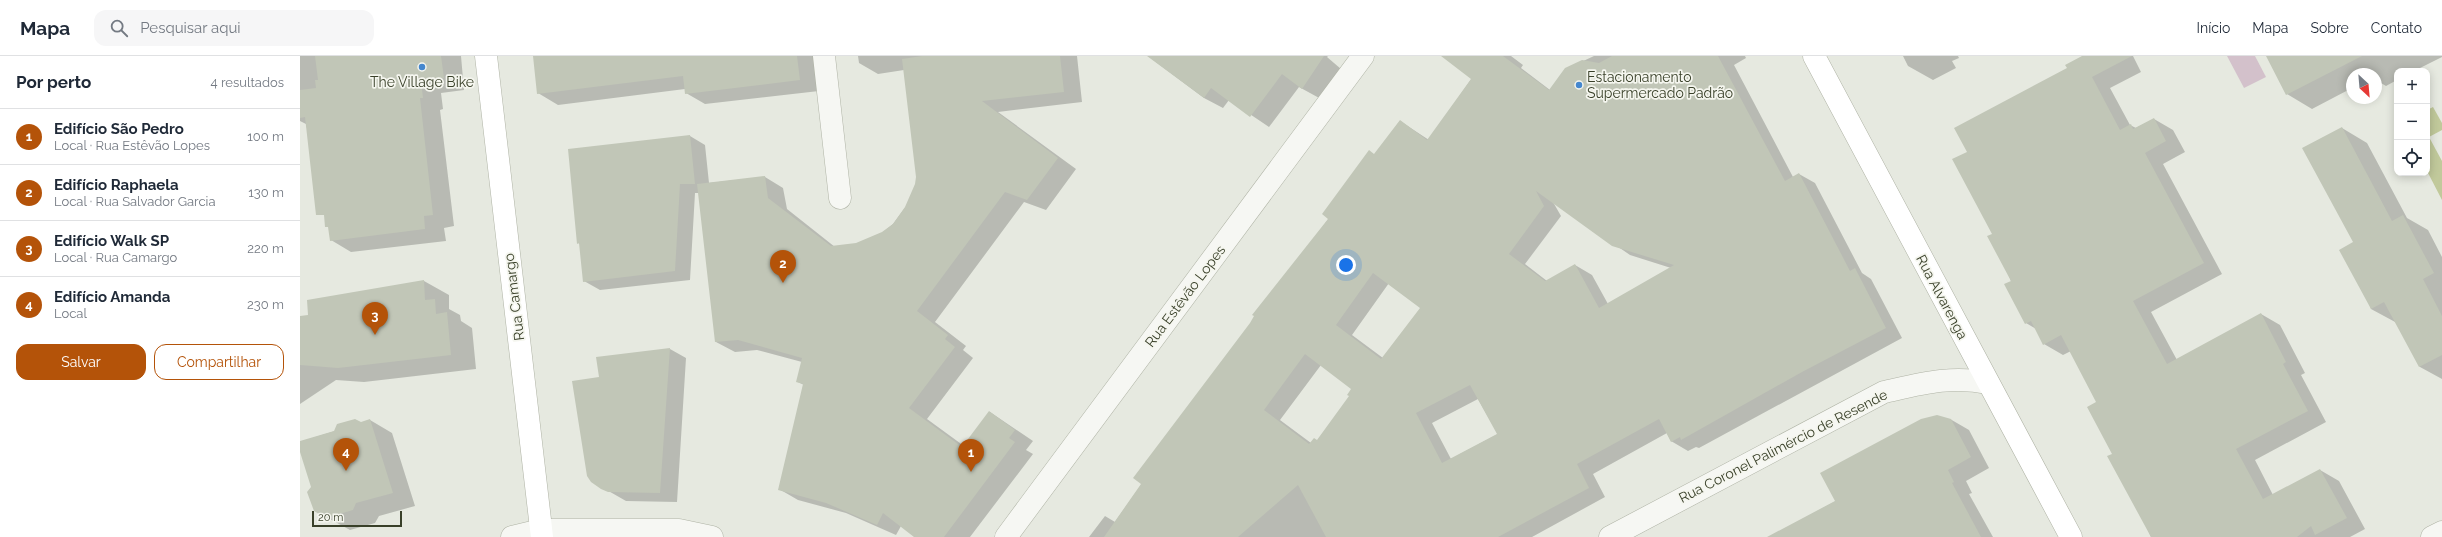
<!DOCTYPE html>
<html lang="pt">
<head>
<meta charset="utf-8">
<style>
  body { margin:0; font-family:Raleway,sans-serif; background:#f6f6f7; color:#1f2937 }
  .controls { position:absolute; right:12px; top:12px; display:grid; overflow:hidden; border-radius:8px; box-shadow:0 2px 10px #0003 }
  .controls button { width:36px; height:36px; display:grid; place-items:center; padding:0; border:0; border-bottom:1px solid #e0e1e3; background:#fff; color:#1f2937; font:20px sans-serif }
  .compass { position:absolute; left:2046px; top:12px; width:36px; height:36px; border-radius:50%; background:#fff; box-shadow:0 2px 10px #0003; rotate:154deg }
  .scale { position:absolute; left:12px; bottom:10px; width:90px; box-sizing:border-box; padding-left:4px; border:2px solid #394029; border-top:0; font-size:11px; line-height:14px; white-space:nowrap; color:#394029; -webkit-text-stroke:3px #f5f6ef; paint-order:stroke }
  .you { position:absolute; left:1046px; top:209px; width:14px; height:14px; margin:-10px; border:3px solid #fff; border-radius:50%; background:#1a73e8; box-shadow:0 0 0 6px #1a73e833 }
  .badge { display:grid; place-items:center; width:26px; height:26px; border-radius:50%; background:#b45309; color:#fff; font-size:13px; font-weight:700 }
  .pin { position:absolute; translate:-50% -33px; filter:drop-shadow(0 1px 2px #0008) }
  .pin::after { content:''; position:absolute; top:21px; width:14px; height:12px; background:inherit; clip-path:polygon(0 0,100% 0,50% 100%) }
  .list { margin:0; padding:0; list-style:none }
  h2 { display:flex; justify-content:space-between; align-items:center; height:52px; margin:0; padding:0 16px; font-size:17px }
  h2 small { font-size:13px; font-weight:400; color:#747a83 }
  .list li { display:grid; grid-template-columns:26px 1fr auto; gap:12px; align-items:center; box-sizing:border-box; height:56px; padding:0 16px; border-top:1px solid #e0e1e3 }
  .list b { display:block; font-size:15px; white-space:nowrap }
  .list p { margin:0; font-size:13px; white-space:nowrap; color:#747a83 }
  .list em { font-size:13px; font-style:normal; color:#747a83 }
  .actions { display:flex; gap:8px; padding:12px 16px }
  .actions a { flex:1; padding:9px 0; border:1px solid #b45309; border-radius:12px; text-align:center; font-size:14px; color:#b45309 }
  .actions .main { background:#b45309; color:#fff }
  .icon { flex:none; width:22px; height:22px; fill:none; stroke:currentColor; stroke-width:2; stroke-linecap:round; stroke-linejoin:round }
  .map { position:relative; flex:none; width:2142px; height:481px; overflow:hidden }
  header { display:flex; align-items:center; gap:24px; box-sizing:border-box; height:56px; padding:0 20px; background:#fff; border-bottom:1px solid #e0e1e3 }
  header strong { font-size:19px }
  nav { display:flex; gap:22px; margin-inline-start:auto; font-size:14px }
  .search { width:280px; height:36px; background:#f6f6f7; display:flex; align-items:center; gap:10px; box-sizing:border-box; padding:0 14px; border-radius:12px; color:#747a83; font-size:15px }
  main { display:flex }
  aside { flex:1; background:#fff }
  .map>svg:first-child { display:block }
  .green { fill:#d3c1cb }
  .water { fill:#c1c99b }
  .shadow { fill:#0003; fill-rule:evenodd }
  .building { fill:#c1c6b7; fill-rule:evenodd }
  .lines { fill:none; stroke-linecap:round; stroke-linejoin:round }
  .minor-casing { stroke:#afb3a5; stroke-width:23 }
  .secondary-casing { stroke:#afb3a5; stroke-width:23 }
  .minor { stroke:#f6f7f3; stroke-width:22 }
  .secondary { stroke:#fff; stroke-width:22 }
  .poi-dot { fill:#4587ce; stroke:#f5f6ef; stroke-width:1.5 }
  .labels { text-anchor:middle; stroke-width:3.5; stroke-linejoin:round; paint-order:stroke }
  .poi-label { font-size:14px; fill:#394029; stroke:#f5f6ef; text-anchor:start }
  .street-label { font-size:14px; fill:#394029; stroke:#f5f6ef }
</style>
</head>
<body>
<header>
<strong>Mapa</strong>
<div class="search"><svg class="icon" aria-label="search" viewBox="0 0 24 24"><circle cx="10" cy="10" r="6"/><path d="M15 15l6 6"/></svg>Pesquisar aqui</div>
<nav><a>Início</a><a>Mapa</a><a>Sobre</a><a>Contato</a></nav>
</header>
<main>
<aside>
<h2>Por perto<small>4 resultados</small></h2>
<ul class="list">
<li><span class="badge">1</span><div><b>Edifício São Pedro</b><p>Local · Rua Estêvão Lopes</p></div><em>100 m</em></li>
<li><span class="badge">2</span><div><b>Edifício Raphaela</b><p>Local · Rua Salvador Garcia</p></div><em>130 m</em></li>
<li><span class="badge">3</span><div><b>Edifício Walk SP</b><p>Local · Rua Camargo</p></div><em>220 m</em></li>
<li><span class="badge">4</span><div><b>Edifício Amanda</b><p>Local</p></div><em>230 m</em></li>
</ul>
<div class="actions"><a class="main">Salvar</a><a>Compartilhar</a></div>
</aside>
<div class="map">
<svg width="2142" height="481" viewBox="0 0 2142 481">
  <rect width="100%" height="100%" fill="#e6e9e0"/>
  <path class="green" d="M 1927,0 L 1955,0 L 1966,21 L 1944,32 Z"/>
  <path class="water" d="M 2133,51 L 2142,67 L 2142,74 L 2129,81 L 2142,105 L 2142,144 L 2127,115 L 2127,54 Z"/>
  <path class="shadow" d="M 0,0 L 161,0 L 164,34 L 141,37 L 143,53 L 140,54 L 154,170 L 144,172 L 146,185 L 51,196 L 31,184 L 28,161 L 6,68 L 0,65 Z
    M 234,0 L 515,0 L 519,35 L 405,48 L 386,37 L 385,33 L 258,49 L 238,37 Z
    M 558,0 L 777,0 L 782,46 L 698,56 L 776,113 L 746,154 L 724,146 L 635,266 L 666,290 L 663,294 L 673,302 L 627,363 L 664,390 L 690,356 L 733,385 L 726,394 L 733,398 L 670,481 L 616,481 L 601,470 L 596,479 L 546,457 L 498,444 L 479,433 L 504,329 L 498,326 L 502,306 L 457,294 L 435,296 L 416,286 L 399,137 L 395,137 L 390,224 L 300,234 L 284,225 L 280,188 L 278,187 L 390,80 L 405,89 L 409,127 L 465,121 L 483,132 L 487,153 L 535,191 L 556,188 L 582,177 L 593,168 L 610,145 L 618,121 L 604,14 L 578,18 L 559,7 Z
    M 848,0 L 1028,0 L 1027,1 L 1041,13 L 1021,43 L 999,31 L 969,71 L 929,44 L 923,52 L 904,42 Z
    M 1147,0 L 1211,0 L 1223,9 L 1221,12 L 1250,34 L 1266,13 L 1294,0 L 1445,0 L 1446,2 L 1434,9 L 1493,121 L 1499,118 L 1515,127 L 1562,217 L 1571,223 L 1602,282 L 1399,392 L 1396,391 L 1388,395 L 1371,385 L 1367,377 L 1293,418 L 1305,441 L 1232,481 L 789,481 L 805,460 L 815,466 L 1029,162 L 1100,65 L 1129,84 L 1172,22 ZM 1253,146 L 1330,199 L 1371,212 L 1308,248 L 1292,219 L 1275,209 L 1247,225 L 1225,208 L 1261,160 ZM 1089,227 L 1121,252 L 1083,302 L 1052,279 ZM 1021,309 L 1053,333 L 1051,340 L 1017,385 L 1011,387 L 980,364 ZM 1178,343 L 1198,378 L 1151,403 L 1132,367 Z
    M 1603,0 L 1658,0 L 1659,2 L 1652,5 L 1656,12 L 1633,24 L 1608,10 Z
    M 1784,0 L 1833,0 L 1841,16 L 1810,32 L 1830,69 L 1836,72 L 1854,63 L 1873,74 L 1885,96 L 1863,108 L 1922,218 L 1851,256 L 1877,304 L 1961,258 L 1980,269 L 2005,317 L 2001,319 L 2026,366 L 1955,404 L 1973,439 L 2020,414 L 2039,425 L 2065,473 L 2050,481 L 1851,481 L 1814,398 L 1797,346 L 1771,295 L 1763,299 L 1744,288 L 1736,273 L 1726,267 L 1694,178 L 1669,96 Z
    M 1968,0 L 2142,0 L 2142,1 L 2114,15 L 2097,15 L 2097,24 L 2086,30 L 2076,24 L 2076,18 L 2052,18 L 2052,32 L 2012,53 L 1987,38 Z
    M 2042,72 L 2067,87 L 2107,162 L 2128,174 L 2142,201 L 2142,323 L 2120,311 L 2097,267 L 2071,253 L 2054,187 Z
    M 124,225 L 149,239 L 149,253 L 160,259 L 161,265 L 172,272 L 176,313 L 64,326 L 36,324 L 0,348 L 0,261 L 23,258 Z
    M 370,293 L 386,302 L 377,446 L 326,445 L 291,425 L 300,322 Z
    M 1650,363 L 1669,374 L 1689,412 L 1666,425 L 1672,437 L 1669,438 L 1693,481 L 1470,481 L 1536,445 Z
    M 70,364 L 92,377 L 115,450 L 79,460 L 75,467 L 50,474 L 15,455 L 12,431 L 0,386 Z"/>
  <path class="building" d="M 15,0 L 141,0 L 144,22 L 121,25 L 123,42 L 120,42 L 133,159 L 124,160 L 125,173 L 30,185 L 28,171 L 25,171 L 24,159 L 16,159 L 5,61 L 0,62 L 0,34 L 16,32 L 15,24 L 18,24 Z
    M 233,0 L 497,0 L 500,24 L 385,38 L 383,20 L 237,38 Z
    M 622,0 L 760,0 L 764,36 L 682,45 L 758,102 L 727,144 L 705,136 L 617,255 L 648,279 L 645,283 L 655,291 L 609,352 L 662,391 L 689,355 L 715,374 L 709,382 L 715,386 L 644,481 L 614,481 L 583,457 L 577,469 L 526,447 L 478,434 L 503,328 L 496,326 L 502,302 L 438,284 L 415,286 L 397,128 L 465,120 L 468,142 L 531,190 L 556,187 L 582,176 L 593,168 L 605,151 L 615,128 L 616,121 L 602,3 Z
    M 847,0 L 1024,0 L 1002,33 L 982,18 L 950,61 L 911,32 L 904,42 Z
    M 1141,0 L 1203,0 L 1249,34 L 1265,12 L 1282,4 L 1299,7 L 1312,0 L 1418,0 L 1485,125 L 1499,117 L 1550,215 L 1555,212 L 1586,272 L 1502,316 L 1381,384 L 1380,381 L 1371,386 L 1359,363 L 1277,408 L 1289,432 L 1198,481 L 1026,481 L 998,429 L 938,481 L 804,481 L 841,428 L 833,422 L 950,267 L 954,260 L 952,259 L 1028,163 L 1022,158 L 1069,94 L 1074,98 L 1100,64 L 1127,84 L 1171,23 ZM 1236,135 L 1312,190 L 1374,209 L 1299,252 L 1275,208 L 1245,225 L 1209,198 L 1244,150 ZM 1073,217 L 1120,252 L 1081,303 L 1036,269 ZM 1005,298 L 1051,333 L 1047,339 L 1049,340 L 1017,384 L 1014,382 L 1009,388 L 964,354 ZM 1170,329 L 1197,378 L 1142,407 L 1116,357 Z
    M 1782,0 L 1832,0 L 1792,21 L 1820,74 L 1831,68 L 1833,73 L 1854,62 L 1866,85 L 1845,97 L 1904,207 L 1833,245 L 1867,308 L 1961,257 L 1986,306 L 1983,308 L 2008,355 L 1936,393 L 1963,443 L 2020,413 L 2047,462 L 2015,479 L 2011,470 L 1997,481 L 1851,481 L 1807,400 L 1812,398 L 1787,351 L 1796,346 L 1761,279 L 1743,289 L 1731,265 L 1725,268 L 1704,228 L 1711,225 L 1687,180 L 1692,178 L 1652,103 L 1667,96 L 1654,72 L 1767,12 L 1765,9 Z
    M 1966,0 L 2062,0 L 1986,39 Z
    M 2042,71 L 2092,165 L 2103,159 L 2134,217 L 2123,223 L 2142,260 L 2142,299 L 2119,311 L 2084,246 L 2071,253 L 2039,194 L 2053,186 L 2002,92 Z
    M 390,79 L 395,128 L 380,128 L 375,215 L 283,226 L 279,187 L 277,188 L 268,93 Z
    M 124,224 L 125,244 L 135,243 L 136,258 L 147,256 L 151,299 L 38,312 L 0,309 L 0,260 L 8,259 L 7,244 Z
    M 370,292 L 360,437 L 308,436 L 301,433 L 291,426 L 287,420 L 272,325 L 299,321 L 296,301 Z
    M 1637,359 L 1651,363 L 1671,401 L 1648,414 L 1654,426 L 1652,427 L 1681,481 L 1467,481 L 1535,445 L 1520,417 L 1621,363 Z
    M 55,363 L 61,366 L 70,363 L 93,437 L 56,447 L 53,454 L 26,462 L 14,455 L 7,436 L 11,431 L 0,396 L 0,385 L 34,375 L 37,368 Z"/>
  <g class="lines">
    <defs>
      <path id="minor" d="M 524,0 L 540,142
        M 212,481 L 241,474 L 379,474 L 412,481
        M 706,481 L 1063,0
        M 1310,481 L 1584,336 C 1620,328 1652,319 1688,327
        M 2132,481 L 2142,476"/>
      <path id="secondary" d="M 186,0 L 242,481
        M 1514,0 L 1771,481"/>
    </defs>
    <use href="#minor" class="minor-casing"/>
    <use href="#secondary" class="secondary-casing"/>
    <use href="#minor" class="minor"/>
    <use href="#secondary" class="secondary"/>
  </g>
  <g class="poi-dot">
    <circle cx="122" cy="11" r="4"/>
    <circle cx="1279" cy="29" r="4"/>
  </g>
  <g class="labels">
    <g class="poi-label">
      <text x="1287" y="26">Estacionamento<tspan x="1287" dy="16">Supermercado Padrão</tspan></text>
      <text x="122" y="31" text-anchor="middle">The Village Bike</text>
    </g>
    <g class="street-label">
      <text transform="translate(885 240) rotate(-53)" y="5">Rua Estêvão Lopes</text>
      <text transform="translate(214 241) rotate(-97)" y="5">Rua Camargo</text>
      <text transform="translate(1642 241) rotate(62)" y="5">Rua Alvarenga</text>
      <text transform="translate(1483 390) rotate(-27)" y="5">Rua Coronel Palimércio de Resende</text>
    </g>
  </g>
</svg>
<div class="controls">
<button>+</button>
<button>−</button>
<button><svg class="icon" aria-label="locate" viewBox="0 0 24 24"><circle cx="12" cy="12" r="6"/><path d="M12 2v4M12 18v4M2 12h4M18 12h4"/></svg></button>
</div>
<svg class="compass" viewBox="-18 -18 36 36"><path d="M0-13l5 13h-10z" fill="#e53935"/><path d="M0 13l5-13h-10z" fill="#747a83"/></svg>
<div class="scale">20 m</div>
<div class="you"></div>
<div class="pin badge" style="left:671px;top:416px">1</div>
<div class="pin badge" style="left:483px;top:227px">2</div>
<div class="pin badge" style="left:75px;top:279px">3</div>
<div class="pin badge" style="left:46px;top:415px">4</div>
</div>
</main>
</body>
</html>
